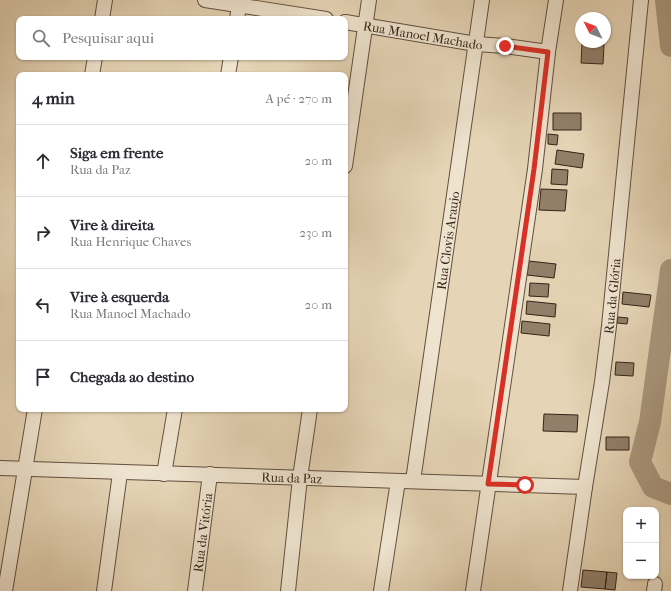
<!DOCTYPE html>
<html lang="pt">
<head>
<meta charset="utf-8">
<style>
  body { margin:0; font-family:"IM FELL French Canon",serif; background:#f7f7f7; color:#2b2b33 }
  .controls { position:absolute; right:12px; bottom:12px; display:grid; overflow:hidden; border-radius:8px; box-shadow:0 1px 3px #0004 }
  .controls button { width:36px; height:36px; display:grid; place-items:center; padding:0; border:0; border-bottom:1px solid #e1e1e2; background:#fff; color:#2b2b33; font:20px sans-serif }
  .compass { position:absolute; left:575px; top:12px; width:36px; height:36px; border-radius:50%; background:#fff; box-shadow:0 1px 3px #0004; rotate:312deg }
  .stop { position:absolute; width:12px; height:12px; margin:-9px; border:3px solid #d93025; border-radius:50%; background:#fff }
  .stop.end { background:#d93025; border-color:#fff; box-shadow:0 1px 4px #0008 }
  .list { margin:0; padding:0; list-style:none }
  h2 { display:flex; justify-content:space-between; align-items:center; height:52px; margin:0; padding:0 16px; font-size:17px }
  h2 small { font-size:13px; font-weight:400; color:#7c7c81 }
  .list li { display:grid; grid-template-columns:26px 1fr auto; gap:12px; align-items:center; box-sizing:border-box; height:72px; padding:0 16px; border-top:1px solid #e1e1e2 }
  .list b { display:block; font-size:15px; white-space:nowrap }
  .list p { margin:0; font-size:13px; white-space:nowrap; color:#7c7c81 }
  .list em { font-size:13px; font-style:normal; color:#7c7c81 }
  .icon { flex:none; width:22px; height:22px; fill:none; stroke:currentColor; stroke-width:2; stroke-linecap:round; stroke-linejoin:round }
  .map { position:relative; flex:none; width:671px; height:591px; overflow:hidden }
  .search { position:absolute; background:#fff; box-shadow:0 1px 3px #0004; left:16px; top:16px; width:332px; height:44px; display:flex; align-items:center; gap:10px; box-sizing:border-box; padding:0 14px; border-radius:8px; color:#7c7c81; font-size:15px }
  .panel { position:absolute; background:#fff; box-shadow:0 1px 3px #0004; left:16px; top:72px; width:332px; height:340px; border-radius:8px }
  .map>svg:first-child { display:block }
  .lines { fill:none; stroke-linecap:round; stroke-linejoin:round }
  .river { stroke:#aa987f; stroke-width:22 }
  .building { fill:#917f69; stroke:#362317 }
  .minor-casing { stroke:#624f3e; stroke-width:16 }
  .minor { stroke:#eee3cf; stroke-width:14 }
  .route { stroke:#d93025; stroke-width:5 }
  .labels { text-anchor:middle; stroke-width:3; stroke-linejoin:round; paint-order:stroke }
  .street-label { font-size:13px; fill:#362317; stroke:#eee3cf }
</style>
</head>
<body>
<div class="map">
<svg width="671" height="591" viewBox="0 0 671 591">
  <rect width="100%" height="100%" fill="#e5d4b5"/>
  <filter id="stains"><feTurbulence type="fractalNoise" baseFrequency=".005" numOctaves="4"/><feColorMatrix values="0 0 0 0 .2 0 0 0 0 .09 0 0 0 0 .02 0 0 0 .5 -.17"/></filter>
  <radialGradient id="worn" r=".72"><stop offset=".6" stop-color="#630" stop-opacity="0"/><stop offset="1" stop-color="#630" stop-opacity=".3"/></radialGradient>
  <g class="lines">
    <path class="river" d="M 666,0 L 671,46
      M 671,270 L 650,422 L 640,462 L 653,487 L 671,494"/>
  </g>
  <path class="building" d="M 582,43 L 604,44 L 603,64 L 581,63 Z
    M 553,113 L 581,113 L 581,130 L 553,130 Z
    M 548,134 L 558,135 L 557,145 L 548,144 Z
    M 557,150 L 584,154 L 582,168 L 555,164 Z
    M 552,169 L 568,170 L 567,185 L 551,184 Z
    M 541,189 L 567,190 L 565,211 L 539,210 Z
    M 529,261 L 556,264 L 554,278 L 527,275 Z
    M 530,283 L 549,284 L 548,297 L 529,296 Z
    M 623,292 L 651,295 L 649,307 L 622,304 Z
    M 527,301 L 556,304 L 555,317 L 526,314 Z
    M 618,317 L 628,318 L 627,324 L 617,323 Z
    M 522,321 L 550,324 L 549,336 L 521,333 Z
    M 616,362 L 634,363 L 633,376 L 615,375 Z
    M 544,414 L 578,415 L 577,432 L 543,431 Z
    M 606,437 L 629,437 L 629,450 L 606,450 Z
    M 583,570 L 607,572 L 605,589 L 581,587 Z
    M 607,572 L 617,573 L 615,590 L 605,589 Z"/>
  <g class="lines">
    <defs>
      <g id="minor">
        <path d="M 205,0 L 326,19"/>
        <path d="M 102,19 L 105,0"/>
        <path d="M 237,19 L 240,0"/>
        <path id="s1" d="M 345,22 L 476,44 L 505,46 L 548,52"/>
        <path d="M 92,75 L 95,57"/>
        <path d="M 228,75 L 231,57"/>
        <path d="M 345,166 L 369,0"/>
        <path id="s2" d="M 0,468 L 585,487"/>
        <path d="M 164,474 L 175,409"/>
        <path id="s3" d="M 413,481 L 482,0"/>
        <path d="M 5,591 L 35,409"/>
        <path d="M 104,591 L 120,473"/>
        <path id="s4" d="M 195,591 L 210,474"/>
        <path d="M 288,591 L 300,478 L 310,409"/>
        <path d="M 381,591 L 398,481"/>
        <path d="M 473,591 L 535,169 L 548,52 L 556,0"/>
        <path id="s5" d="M 570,591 L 585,487 L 602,382 L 609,326 L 641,0"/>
        <path d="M 654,591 L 655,584"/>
      </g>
    </defs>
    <use href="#minor" class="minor-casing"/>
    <use href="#minor" class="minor"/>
  </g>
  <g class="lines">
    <path class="route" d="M 505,46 L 548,52 L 534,169 L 488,484 L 525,485"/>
  </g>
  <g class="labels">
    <g class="street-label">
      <text dy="5" stroke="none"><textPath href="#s1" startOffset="79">Rua Manoel Machado</textPath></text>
      <text dy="5" stroke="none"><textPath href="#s3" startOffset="243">Rua Clovis Araujo</textPath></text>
      <text dy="5" stroke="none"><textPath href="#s5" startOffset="298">Rua da Glória</textPath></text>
      <text dy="5" stroke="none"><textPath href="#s2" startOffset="292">Rua da Paz</textPath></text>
      <text dy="5" stroke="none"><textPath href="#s4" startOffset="59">Rua da Vitória</textPath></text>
    </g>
  </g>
  <rect width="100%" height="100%" filter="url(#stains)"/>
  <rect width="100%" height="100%" fill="url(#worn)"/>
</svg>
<div class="controls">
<button>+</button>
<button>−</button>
</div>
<svg class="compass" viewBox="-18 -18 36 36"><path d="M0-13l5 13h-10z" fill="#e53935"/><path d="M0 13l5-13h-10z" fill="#7c7c81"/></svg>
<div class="stop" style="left:525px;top:485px"></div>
<div class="stop end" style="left:505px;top:46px"></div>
<div class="search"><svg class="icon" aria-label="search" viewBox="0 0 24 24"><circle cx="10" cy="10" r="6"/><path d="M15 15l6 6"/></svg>Pesquisar aqui</div>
<section class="panel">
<h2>4 min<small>A pé · 270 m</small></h2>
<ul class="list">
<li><svg class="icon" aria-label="ahead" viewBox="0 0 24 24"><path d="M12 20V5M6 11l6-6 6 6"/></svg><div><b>Siga em frente</b><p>Rua da Paz</p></div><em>20 m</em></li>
<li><svg class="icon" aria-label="right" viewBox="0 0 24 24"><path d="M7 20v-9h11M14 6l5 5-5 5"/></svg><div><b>Vire à direita</b><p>Rua Henrique Chaves</p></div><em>230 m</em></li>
<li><svg class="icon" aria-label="left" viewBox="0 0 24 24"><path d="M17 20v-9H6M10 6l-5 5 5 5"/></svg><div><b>Vire à esquerda</b><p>Rua Manoel Machado</p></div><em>20 m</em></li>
<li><svg class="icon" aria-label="arrive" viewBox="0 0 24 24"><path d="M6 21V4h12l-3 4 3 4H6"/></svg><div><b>Chegada ao destino</b></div></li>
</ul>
</section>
</div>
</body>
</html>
